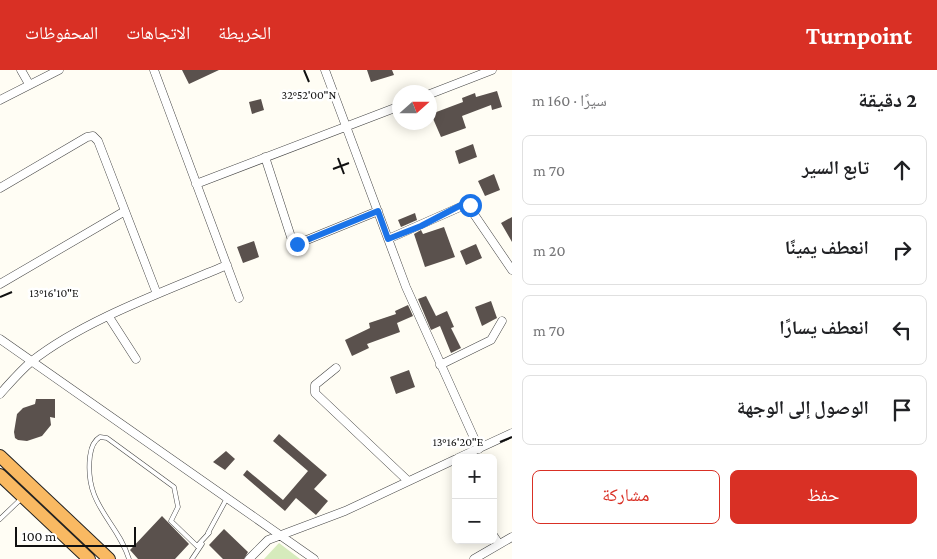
<!DOCTYPE html>
<html lang="ar">
<head>
<meta charset="utf-8">
<style>
  body { margin:0; font-family:"Crimson Pro","Noto Naskh Arabic",serif; background:#f2f2f2; color:#202124; direction:rtl }
  .controls { position:absolute; right:15px; bottom:15px; display:grid; overflow:hidden; border-radius:8px; box-shadow:0 2px 12px #0003 }
  .controls button { width:45px; height:45px; display:grid; place-items:center; padding:0; border:0; border-bottom:1px solid #e0e0e0; background:#fff; color:#202124; font:25px sans-serif }
  .compass { position:absolute; left:392px; top:15px; width:45px; height:45px; border-radius:50%; background:#fff; box-shadow:0 2px 12px #0003; rotate:69deg }
  .scale { position:absolute; left:15px; bottom:12px; width:121px; box-sizing:border-box; padding-left:5px; border:2px solid #111; border-top:0; font-size:14px; line-height:18px; white-space:nowrap; color:#111; -webkit-text-stroke:4px #fff; paint-order:stroke }
  .stop { position:absolute; width:15px; height:15px; margin:-11px; border:4px solid #1a73e8; border-radius:50%; background:#fff }
  .stop.end { background:#1a73e8; border-color:#fff; box-shadow:0 1px 5px #0008 }
  .list { margin:0; padding:0; list-style:none }
  h2 { display:flex; justify-content:space-between; align-items:center; height:65px; margin:0; padding:0 20px; font-size:21px }
  h2 small { font-size:16px; font-weight:400; color:#757577 }
  .list li { display:grid; grid-template-columns:32px 1fr auto; gap:15px; align-items:center; box-sizing:border-box; height:70px; margin:0 10px 10px; padding:0 10px; border:1px solid #e0e0e0; border-radius:8px }
  .list b { display:block; font-size:19px; white-space:nowrap }
  .list em { font-size:16px; font-style:normal; color:#757577 }
  .actions { display:flex; gap:10px; padding:15px 20px }
  .actions a { flex:1; padding:11px 0; border:1px solid #d93025; border-radius:8px; text-align:center; font-size:18px; color:#d93025 }
  .actions .main { background:#d93025; color:#fff }
  .icon { flex:none; width:28px; height:28px; fill:none; stroke:currentColor; stroke-width:2; stroke-linecap:round; stroke-linejoin:round }
  .map { position:relative; flex:none; width:512px; height:489px; overflow:hidden; direction:ltr }
  header { display:flex; align-items:center; gap:30px; box-sizing:border-box; height:70px; padding:0 25px; background:#d93025; color:#fff }
  header strong { font-size:24px }
  nav { display:flex; gap:28px; margin-inline-start:auto; font-size:18px }
  main { display:flex }
  aside { flex:1; background:#fff }
  .map>svg:first-child { display:block }
  .green { fill:#d6ebbc }
  .building { fill:#5a514d }
  .lines { fill:none; stroke-linecap:round; stroke-linejoin:round }
  .service-casing { stroke:#444; stroke-width:5 }
  .minor-casing { stroke:#444; stroke-width:9 }
  .trunk-casing { stroke:#222; stroke-width:14 }
  .service { stroke:#fff; stroke-width:4 }
  .minor { stroke:#fff; stroke-width:8 }
  .trunk { stroke:#f9b962; stroke-width:12 }
  .route { stroke:#1a73e8; stroke-width:6 }
  .ticks { fill:none; stroke:#111; stroke-width:2 }
  .ticks-label { font-size:12px; text-anchor:middle; fill:#111; stroke:#fff; stroke-width:5; stroke-linejoin:round; paint-order:stroke }
</style>
</head>
<body>
<header>
<strong>Turnpoint</strong>
<nav><a>الخريطة</a><a>الاتجاهات</a><a>المحفوظات</a></nav>
</header>
<main>
<aside>
<h2>2 دقيقة<small>سيرًا · 160 m</small></h2>
<ul class="list">
<li><svg class="icon" aria-label="ahead" viewBox="0 0 24 24"><path d="M12 20V5M6 11l6-6 6 6"/></svg><div><b>تابع السير</b></div><em>70 m</em></li>
<li><svg class="icon" aria-label="right" viewBox="0 0 24 24"><path d="M7 20v-9h11M14 6l5 5-5 5"/></svg><div><b>انعطف يمينًا</b></div><em>20 m</em></li>
<li><svg class="icon" aria-label="left" viewBox="0 0 24 24"><path d="M17 20v-9H6M10 6l-5 5 5 5"/></svg><div><b>انعطف يسارًا</b></div><em>70 m</em></li>
<li><svg class="icon" aria-label="arrive" viewBox="0 0 24 24"><path d="M6 21V4h12l-3 4 3 4H6"/></svg><div><b>الوصول إلى الوجهة</b></div></li>
</ul>
<div class="actions"><a class="main">حفظ</a><a>مشاركة</a></div>
</aside>
<div class="map">
<svg width="512" height="489" viewBox="0 0 512 489">
  <rect width="100%" height="100%" fill="#fffdf4"/>
  <path class="green" d="M 279,473 L 300,489 L 264,489 Z"/>
  <path class="building" d="M 182,0 L 219,0 L 189,14 Z
    M 367,0 L 392,0 L 394,5 L 371,12 Z
    M 497,21 L 502,37 L 492,40 L 491,35 L 462,46 L 466,58 L 441,67 L 431,44 L 463,32 L 462,28 L 475,23 L 476,27 Z
    M 261,29 L 264,40 L 252,44 L 249,32 Z
    M 473,74 L 477,87 L 459,94 L 455,81 Z
    M 494,104 L 500,120 L 485,126 L 478,111 Z
    M 415,143 L 417,150 L 401,157 L 398,150 Z
    M 512,147 L 512,172 L 501,153 Z
    M 444,157 L 455,187 L 425,197 L 414,164 L 421,160 L 423,164 Z
    M 254,171 L 259,187 L 243,193 L 237,177 Z
    M 476,174 L 482,188 L 466,195 L 460,181 Z
    M 426,226 L 436,246 L 447,241 L 454,257 L 451,258 L 461,278 L 451,283 L 440,256 L 431,260 L 418,229 Z
    M 491,231 L 497,248 L 482,256 L 475,237 Z
    M 408,235 L 413,246 L 397,253 L 400,262 L 367,274 L 369,278 L 352,286 L 345,270 L 370,258 L 369,253 L 396,244 L 395,241 Z
    M 409,300 L 415,317 L 396,324 L 390,307 Z
    M 36,329 L 55,329 L 55,348 L 50,347 L 51,355 L 42,366 L 27,371 L 18,370 L 15,368 L 14,362 L 17,344 L 23,338 L 35,334 Z
    M 279,364 L 327,405 L 314,419 L 328,431 L 316,445 L 296,428 L 285,441 L 243,405 L 247,400 L 283,430 L 308,401 L 273,371 Z
    M 226,381 L 235,389 L 225,400 L 213,392 Z
    M 162,446 L 189,474 L 175,489 L 138,489 L 130,480 Z
    M 224,459 L 248,482 L 244,489 L 223,489 L 209,475 Z"/>
  <g class="lines">
    <defs>
      <path id="service" d="M 0,449 L 22,428
        M 208,463 L 227,428
        M 129,489 C 117,450 84,436 90,386 C 91,378 93,371 100,367 L 107,368 L 174,417 L 178,437 L 171,451 L 197,476 L 209,463
        M 192,489 L 202,474"/>
      <path id="minor" d="M 21,0 L 29,14
        M 154,0 L 239,228
        M 325,0 L 406,217 L 479,379
        M 430,24 L 492,0
        M 0,30 L 59,0
        M 265,87 L 292,170 L 297,174 L 378,141
        M 196,114 L 400,36
        M 0,118 L 87,67 L 93,66 L 98,71 L 157,224
        M 388,169 L 467,134 L 512,200
        M 0,214 L 125,141
        M 109,247 L 136,289
        M 0,269 L 314,489
        M 440,295 L 491,270 L 502,251
        M 336,298 L 315,315 L 315,323 L 407,410
        M 0,324 C 10,313 20,301 32,291 C 84,250 166,221 227,195
        M 458,388 L 512,363
        M 493,465 L 499,474
        M 249,489 L 268,470 L 345,441 L 456,389
        M 474,489 L 512,467"/>
      <path id="trunk" d="M 0,386 L 109,489
        M 0,405 L 89,489"/>
    </defs>
    <use href="#service" class="service-casing"/>
    <use href="#minor" class="minor-casing"/>
    <use href="#trunk" class="trunk-casing"/>
    <use href="#service" class="service"/>
    <use href="#minor" class="minor"/>
    <use href="#trunk" class="trunk"/>
  </g>
  <g class="lines">
    <path class="route" d="M 297,174 L 378,141 L 388,169 L 421,156 L 463,134 L 470,135"/>
  </g>
  <path class="ticks" d="M 304,0 L 309,12M 338,88 L 344,104M 333,99 L 349,93M 0,227 L 12,222M 500,372 L 512,367"/>
  <g class="ticks-label">
    <text x="309" y="29">32°52'00"N</text>
    <text x="54" y="227">13°16'10"E</text>
    <text x="458" y="376">13°16'20"E</text>
  </g>
</svg>
<div class="controls">
<button>+</button>
<button>−</button>
</div>
<svg class="compass" viewBox="-18 -18 36 36"><path d="M0-13l5 13h-10z" fill="#e53935"/><path d="M0 13l5-13h-10z" fill="#757577"/></svg>
<div class="scale">100 m</div>
<div class="stop" style="left:470px;top:135px"></div>
<div class="stop end" style="left:297px;top:174px"></div>
</div>
</main>
</body>
</html>
